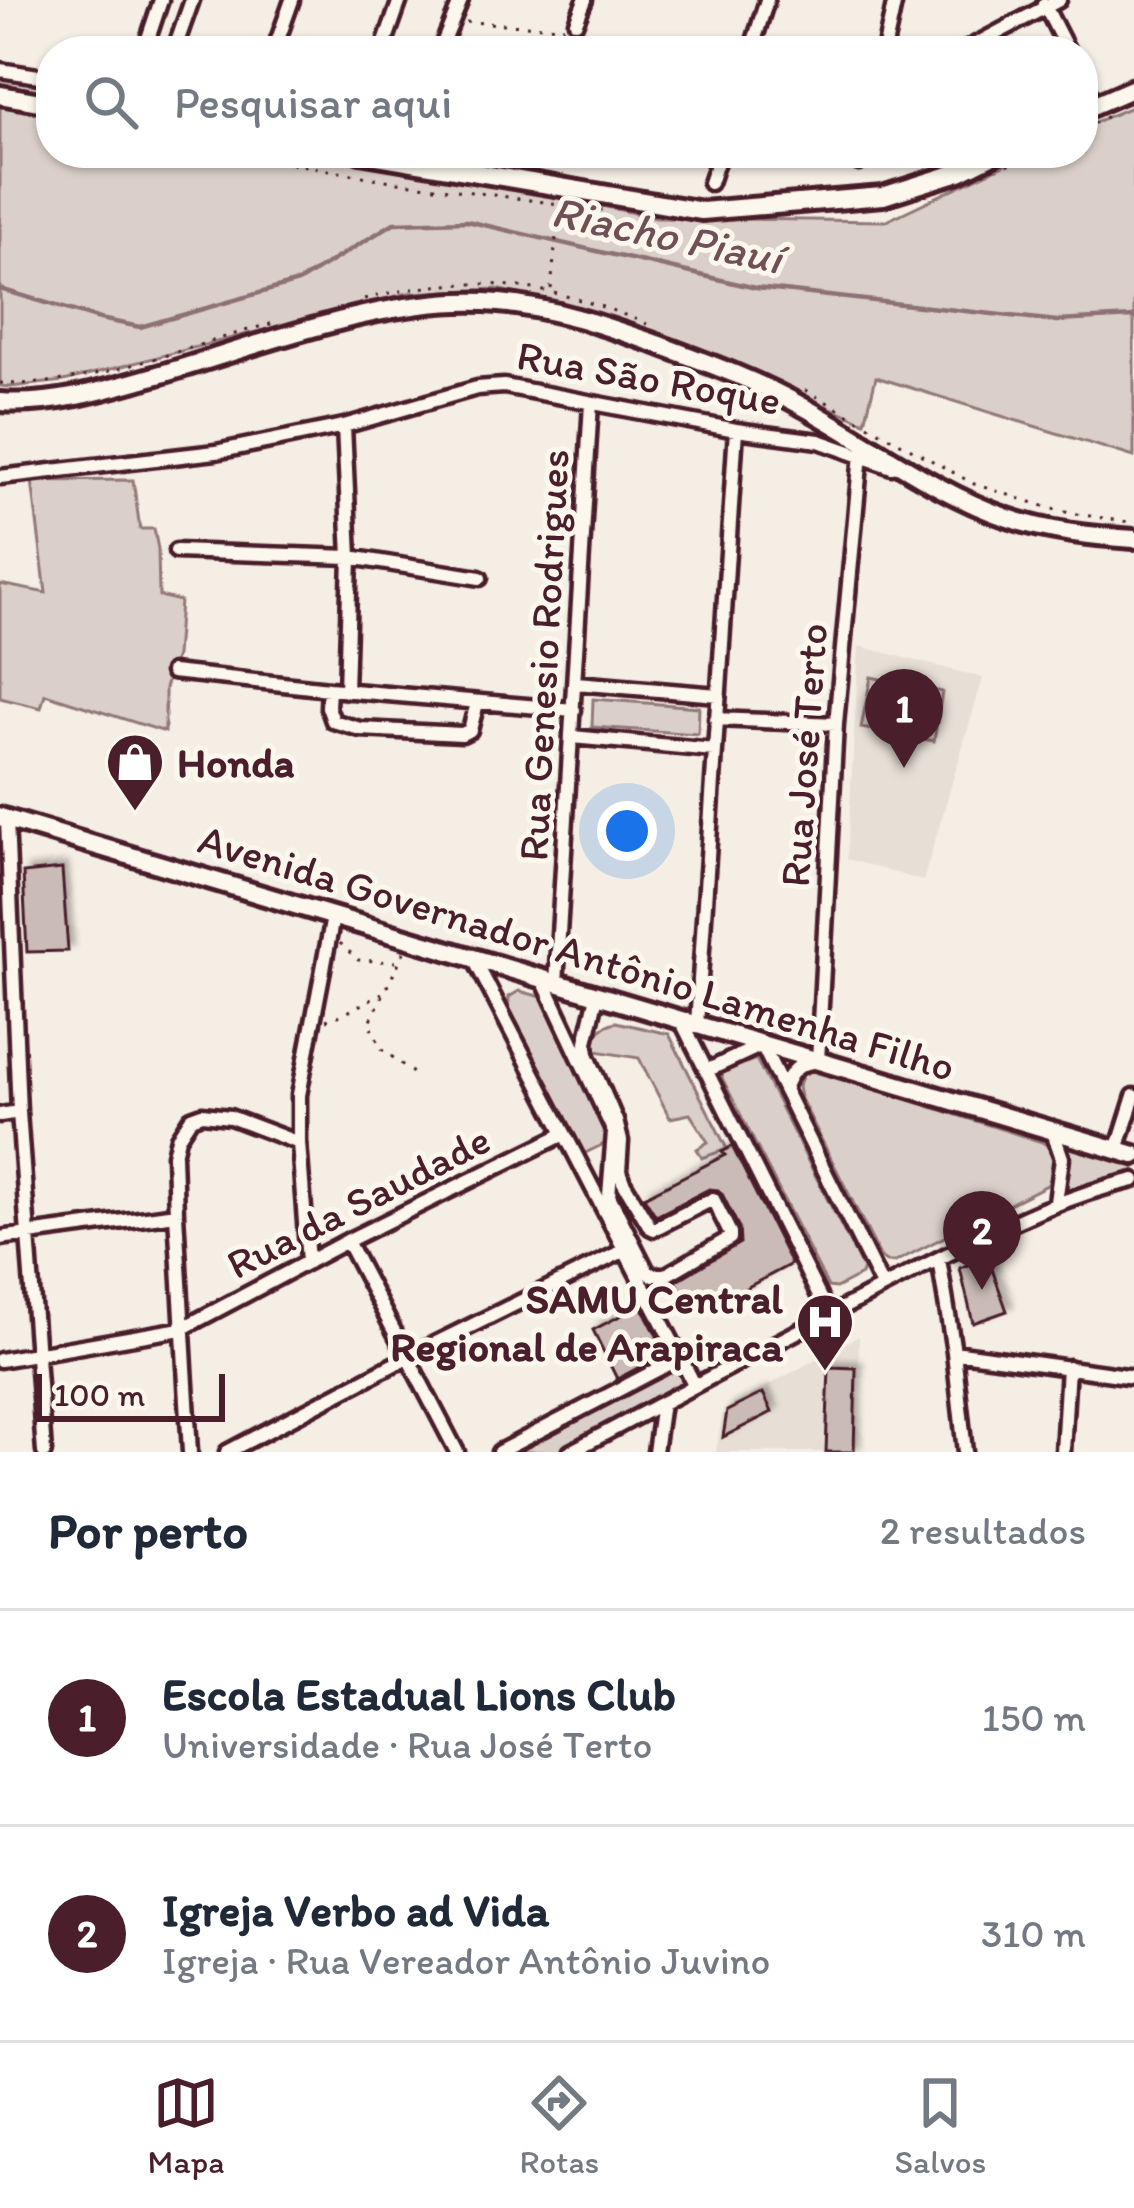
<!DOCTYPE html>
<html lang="pt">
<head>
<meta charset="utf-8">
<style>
  body { margin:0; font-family:Itim,sans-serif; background:#f2f2f3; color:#1f2937 }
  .scale { position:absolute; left:36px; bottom:30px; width:189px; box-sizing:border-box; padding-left:12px; border:6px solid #4a1f2b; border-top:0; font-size:33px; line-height:42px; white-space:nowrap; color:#4a1f2b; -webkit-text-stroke:9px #fbf7ec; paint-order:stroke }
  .you { position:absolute; left:627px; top:831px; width:42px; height:42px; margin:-30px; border:9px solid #fff; border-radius:50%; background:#1a73e8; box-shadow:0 0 0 18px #1a73e833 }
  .badge { display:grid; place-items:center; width:78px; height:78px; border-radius:50%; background:#4a1f2b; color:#fff; font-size:39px; font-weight:700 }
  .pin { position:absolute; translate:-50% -99px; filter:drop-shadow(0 3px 6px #0008) }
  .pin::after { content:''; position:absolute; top:63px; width:42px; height:36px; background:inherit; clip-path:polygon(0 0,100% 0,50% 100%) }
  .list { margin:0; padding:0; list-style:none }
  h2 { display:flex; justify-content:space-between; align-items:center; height:156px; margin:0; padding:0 48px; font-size:51px }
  h2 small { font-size:39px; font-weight:400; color:#747a83 }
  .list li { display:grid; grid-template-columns:78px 1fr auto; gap:36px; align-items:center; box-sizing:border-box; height:216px; padding:0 48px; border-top:3px solid #e0e1e3 }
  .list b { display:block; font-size:45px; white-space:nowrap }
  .list p { margin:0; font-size:39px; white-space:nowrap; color:#747a83 }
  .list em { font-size:39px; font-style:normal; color:#747a83 }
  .icon { flex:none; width:66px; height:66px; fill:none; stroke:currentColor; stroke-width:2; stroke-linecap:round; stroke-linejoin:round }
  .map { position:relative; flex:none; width:1134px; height:1452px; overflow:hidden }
  .search { position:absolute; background:#fff; box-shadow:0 3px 9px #0004; left:36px; right:36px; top:36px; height:132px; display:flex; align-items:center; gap:30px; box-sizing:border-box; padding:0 42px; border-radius:48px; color:#747a83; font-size:45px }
  .sheet { height:588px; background:#fff }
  nav { display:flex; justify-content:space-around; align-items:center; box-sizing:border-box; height:168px; border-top:3px solid #e0e1e3; background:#fff; font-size:33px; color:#747a83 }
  nav a { display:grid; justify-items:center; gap:6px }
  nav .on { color:#4a1f2b }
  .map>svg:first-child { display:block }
  .built { fill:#e7dfd6 }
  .green { fill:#dbd0c9; stroke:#92787a; stroke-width:3 }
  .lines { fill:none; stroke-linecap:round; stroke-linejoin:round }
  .stream { stroke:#8d7174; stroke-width:4.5 }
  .building { fill:#cabbb6; stroke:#4a1f2b; stroke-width:3; filter:url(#shadow) }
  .minor-casing { stroke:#4a1f2b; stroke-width:21 }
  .major-casing { stroke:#4a1f2b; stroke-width:26 }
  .path { stroke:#4a1f2b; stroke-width:3; stroke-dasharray:3 9; stroke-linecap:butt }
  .minor { stroke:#fbf7ec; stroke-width:12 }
  .major { stroke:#fbf7ec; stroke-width:16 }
  .labels { text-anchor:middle; stroke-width:10; stroke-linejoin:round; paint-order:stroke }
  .street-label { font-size:42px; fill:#4a1f2b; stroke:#fbf7ec }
  .poi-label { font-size:42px; font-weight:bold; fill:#4a1f2b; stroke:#fbf7ec; text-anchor:start }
  .water-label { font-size:45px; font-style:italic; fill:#714f56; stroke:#fbf7ec }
</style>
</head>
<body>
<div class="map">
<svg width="1134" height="1452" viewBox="0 0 1134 1452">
  <defs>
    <filter id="shadow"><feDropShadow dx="5.5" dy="-5.5" stdDeviation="3" flood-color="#0004"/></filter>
  </defs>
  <rect width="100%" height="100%" fill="#f4eee4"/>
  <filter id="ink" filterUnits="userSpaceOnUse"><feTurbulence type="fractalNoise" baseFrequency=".00833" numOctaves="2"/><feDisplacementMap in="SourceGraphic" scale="24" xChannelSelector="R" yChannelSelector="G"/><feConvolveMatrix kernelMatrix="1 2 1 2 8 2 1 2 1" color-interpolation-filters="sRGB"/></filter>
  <g filter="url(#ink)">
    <path class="built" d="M 859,646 L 983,678 L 923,881 L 847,859 Z
      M 859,1336 L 857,1452 L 716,1452 L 723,1410 Z"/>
    <path class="green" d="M 0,78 L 51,86 L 51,153 L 366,153 L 656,218 L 886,221 L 1029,153 L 1083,153 L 1083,127 L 1134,106 L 1134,457 L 876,377 L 865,422 L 598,313 L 497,289 L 408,293 L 64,381 L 10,387 L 0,386 Z
      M 133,480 L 140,529 L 154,529 L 158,549 L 159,596 L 180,601 L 176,656 L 165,688 L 165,732 L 45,694 L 41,708 L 0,698 L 0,584 L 46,593 L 32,481 Z
      M 871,677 L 942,692 L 934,741 L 861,728 Z
      M 593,699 L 699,707 L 698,734 L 592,727 Z
      M 519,991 L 546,998 L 609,1133 L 606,1143 L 581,1155 L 508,1012 L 509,997 Z
      M 616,1022 L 669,1034 L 727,1149 L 702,1158 L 697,1149 L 708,1142 L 690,1114 L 670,1118 L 639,1058 L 596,1051 C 592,1034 600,1026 616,1022 Z
      M 756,1059 L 863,1269 L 861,1275 L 836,1288 L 828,1287 L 722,1078 L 723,1072 Z
      M 805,1070 L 814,1070 L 1042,1142 C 1060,1152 1058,1169 1047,1185 L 895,1262 L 886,1262 L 881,1258 L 800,1097 L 798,1087 Z
      M 1053,1132 L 1134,1155 L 1134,1181 L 1056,1202 L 1062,1158 Z
      M 680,1358 L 694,1384 L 570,1452 L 499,1452 Z"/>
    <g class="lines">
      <path class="stream" d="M 0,289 L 100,319 L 140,327 L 298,282 L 394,223 L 467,221 L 756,288 L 1057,321 L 1134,317"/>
    </g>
    <path class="building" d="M 62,869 L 68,951 L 27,952 L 23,873 Z
      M 732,1146 L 791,1264 L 705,1310 L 694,1289 L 683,1295 L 676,1281 L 740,1243 L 739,1228 L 722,1194 L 718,1190 L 709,1189 L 656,1216 L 644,1197 L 725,1155 L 722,1152 Z
      M 988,1258 L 1007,1311 L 973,1323 L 960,1268 Z
      M 641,1305 L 666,1353 L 617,1379 L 593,1330 Z
      M 829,1367 L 856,1368 L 854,1452 L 826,1452 Z
      M 763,1393 L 772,1412 L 723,1437 L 727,1411 Z"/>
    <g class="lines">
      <defs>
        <path id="minor" d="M 1044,4 L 1068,51
          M 576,22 L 585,0
          M 144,51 L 161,0
          M 174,51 L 192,0
          M 274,51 L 292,0
          M 382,51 L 400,0
          M 440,51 L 461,0
          M 751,51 L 767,0
          M 884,51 L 895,0
          M 963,51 L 1059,0
          M 0,70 L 51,78
          M 1083,81 L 1095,104
          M 859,163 L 861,153
          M 710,183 L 720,153
          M 344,426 L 350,557 L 346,691
          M 0,477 L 216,452 L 344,426 L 477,388 L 504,386 L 736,430 L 819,441 L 892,467
          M 176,551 L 350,557 L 480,578
          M 172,672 L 329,689 L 574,710
          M 576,683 L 718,695
          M 329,689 L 328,707 L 333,721 L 360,729 L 462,734 L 470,730 L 477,703
          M 716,719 L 836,724
          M 572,737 L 714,750
          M 7,819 L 19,1112 L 44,1452
          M 474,959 L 694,1384
          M 543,980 L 614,1132 L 609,1196 L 647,1271 L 652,1275 L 666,1275 L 730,1238 L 730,1233 L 713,1199 L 654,1229 L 650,1227 L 623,1182 L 619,1171 L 621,1141 L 616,1121 L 587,1054 L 586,1042 L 597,996
          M 556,984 L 591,403
          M 681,1020 L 828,1314
          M 697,1025 L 736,430
          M 706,1071 L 762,1045 L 882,1286
          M 784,1090 C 790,1071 798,1063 818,1061 L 836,724 L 861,454
          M 0,1115 L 19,1112
          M 1053,1132 L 1062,1158 L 1056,1202
          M 1117,1150 L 1134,1096
          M 0,1238 L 176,1214
          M 347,1241 L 457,1452
          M 939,1259 L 954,1352 L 965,1452
          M 308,1262 L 299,1143 L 299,1095 L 333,917
          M 954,1352 L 1134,1377
          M 0,1360 L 181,1329 L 347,1241 L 564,1134
          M 190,1452 L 176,1214 L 174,1155 L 178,1138 L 191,1118 L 202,1114 L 230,1117 L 299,1143
          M 227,1452 L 406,1358 L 625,1250
          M 499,1452 L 680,1358
          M 570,1452 C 692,1387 814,1322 938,1259 C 1003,1227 1063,1196 1134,1180
          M 655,1452 L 662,1403
          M 1063,1452 L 1068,1367"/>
        <path id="major" d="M 0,95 L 51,104
          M 1083,110 L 1134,88
          M 360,153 L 702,211 L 883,196 L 959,172 L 997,153
          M 0,402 C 54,406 109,389 161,374 C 264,344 391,293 499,303 C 555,308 605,326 657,344 C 705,362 755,380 800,405 C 869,442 934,493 1008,518 C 1049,532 1091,536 1134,539
          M 0,817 L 1134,1155"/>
      </defs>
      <use href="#minor" class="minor-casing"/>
      <use href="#major" class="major-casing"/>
      <path class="path" d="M 466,22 L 564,27
        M 1083,129 L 1108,116
        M 232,153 L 391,181 L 610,211
        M 1007,165 L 1035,153
        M 551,289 L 559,209
        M 364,299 C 472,272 546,282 647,324
        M 0,383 C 85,390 191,344 274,323
        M 805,390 L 974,484 L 1059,511 L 1134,523
        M 340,943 L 358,960 L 396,962
        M 404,952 L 369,1024 L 382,1049 L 418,1077
        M 326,1020 L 344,1014 L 382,993"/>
      <use href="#minor" class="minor"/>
      <use href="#major" class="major"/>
    </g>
  </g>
  <defs>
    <symbol id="shop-pin" viewBox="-11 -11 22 30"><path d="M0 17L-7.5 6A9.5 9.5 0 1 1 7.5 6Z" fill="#4a1f2b" stroke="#fbf7ec"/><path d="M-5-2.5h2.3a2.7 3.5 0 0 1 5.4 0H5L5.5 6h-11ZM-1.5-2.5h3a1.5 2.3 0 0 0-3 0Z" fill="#fff"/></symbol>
    <symbol id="hospital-pin" viewBox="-11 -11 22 30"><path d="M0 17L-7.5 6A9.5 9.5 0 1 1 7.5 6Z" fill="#4a1f2b" stroke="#fbf7ec"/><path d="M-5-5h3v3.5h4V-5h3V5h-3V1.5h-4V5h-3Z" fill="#fff"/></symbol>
  </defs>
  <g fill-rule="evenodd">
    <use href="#shop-pin" x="102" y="729" width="66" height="90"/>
    <use href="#hospital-pin" x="792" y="1289" width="66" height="90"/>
  </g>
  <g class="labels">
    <g class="street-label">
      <text transform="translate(649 377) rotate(10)" y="15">Rua São Roque</text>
      <text transform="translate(543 655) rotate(-87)" y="15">Rua Genesio Rodrigues</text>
      <text transform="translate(803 755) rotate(-86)" y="15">Rua José Terto</text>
      <text transform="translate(577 952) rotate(17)" y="15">Avenida Governador Antônio Lamenha Filho</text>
      <text transform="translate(358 1201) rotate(-27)" y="15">Rua da Saudade</text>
    </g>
    <g class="poi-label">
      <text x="177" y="777">Honda</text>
      <text x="783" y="1313" text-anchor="end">SAMU Central<tspan x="783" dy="48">Regional de Arapiraca</tspan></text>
    </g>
    <g class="water-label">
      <text transform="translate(667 234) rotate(12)" y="16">Riacho Piauí</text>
    </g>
  </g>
</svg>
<div class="scale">100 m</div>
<div class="you"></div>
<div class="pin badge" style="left:904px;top:768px">1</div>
<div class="pin badge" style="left:982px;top:1290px">2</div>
<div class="search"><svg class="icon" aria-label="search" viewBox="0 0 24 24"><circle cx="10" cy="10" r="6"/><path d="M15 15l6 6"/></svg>Pesquisar aqui</div>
</div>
<section class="sheet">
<h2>Por perto<small>2 resultados</small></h2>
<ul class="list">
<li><span class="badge">1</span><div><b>Escola Estadual Lions Club</b><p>Universidade · Rua José Terto</p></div><em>150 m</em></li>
<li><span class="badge">2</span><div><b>Igreja Verbo ad Vida</b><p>Igreja · Rua Vereador Antônio Juvino</p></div><em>310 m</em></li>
</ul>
</section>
<nav>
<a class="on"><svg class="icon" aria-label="map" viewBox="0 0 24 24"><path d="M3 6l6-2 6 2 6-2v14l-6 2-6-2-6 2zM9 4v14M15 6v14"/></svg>Mapa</a>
<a><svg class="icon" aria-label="directions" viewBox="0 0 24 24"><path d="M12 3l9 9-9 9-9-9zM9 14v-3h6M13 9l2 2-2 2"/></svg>Rotas</a>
<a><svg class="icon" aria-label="saved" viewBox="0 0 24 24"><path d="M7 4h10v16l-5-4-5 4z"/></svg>Salvos</a>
</nav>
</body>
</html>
